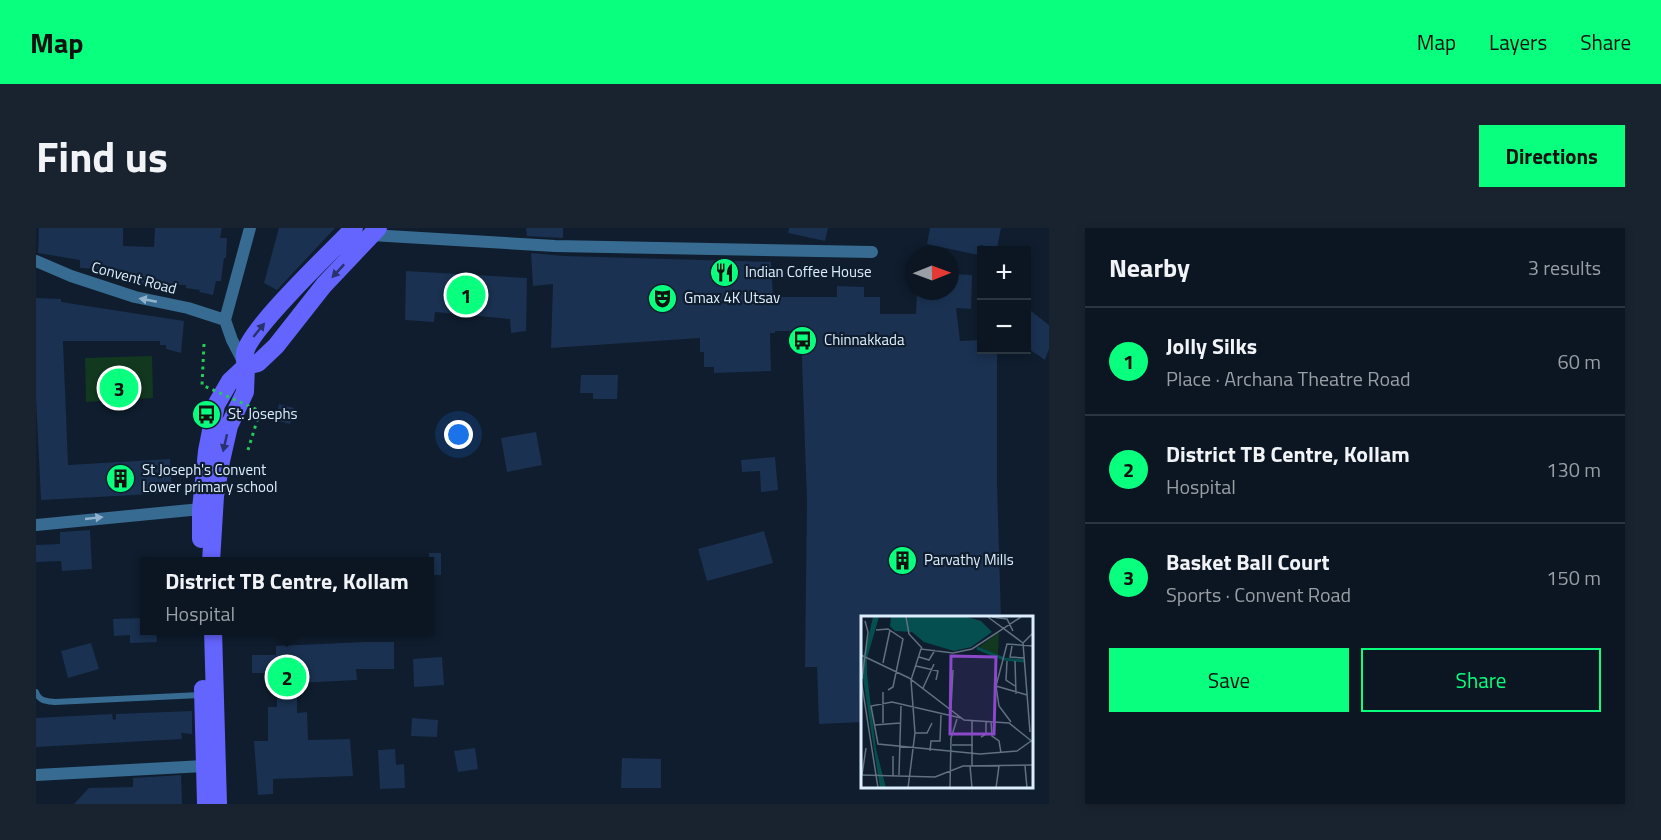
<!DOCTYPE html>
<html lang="en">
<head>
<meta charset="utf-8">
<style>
  body { margin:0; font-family:"Titillium Web",sans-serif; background:#19232f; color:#f1f3f6 }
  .controls { position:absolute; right:18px; top:18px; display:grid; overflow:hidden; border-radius:0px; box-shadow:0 3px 9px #0003 }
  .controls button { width:54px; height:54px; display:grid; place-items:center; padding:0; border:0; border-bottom:2px solid #2b3540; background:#0b1622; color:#f1f3f6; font:30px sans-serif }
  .compass { position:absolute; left:869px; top:18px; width:54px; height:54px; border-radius:50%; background:#0b1622; box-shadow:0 3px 9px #0003; rotate:89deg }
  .you { position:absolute; left:423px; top:207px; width:21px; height:21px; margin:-15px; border:4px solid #fff; border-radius:50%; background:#1a73e8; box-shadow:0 0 0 9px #1a73e833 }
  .badge { display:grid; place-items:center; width:39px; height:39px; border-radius:50%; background:#09ff7e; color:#111; font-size:20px; font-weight:700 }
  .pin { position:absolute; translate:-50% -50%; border:3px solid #fff; box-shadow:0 2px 6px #0006 }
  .popup { position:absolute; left:104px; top:329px; width:294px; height:78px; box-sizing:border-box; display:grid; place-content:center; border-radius:0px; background:#0b1622; filter:drop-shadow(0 2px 4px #0005); font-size:20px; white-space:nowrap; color:#9a9fa5 }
  .popup b { font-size:22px; color:#f1f3f6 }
  .popup::after { content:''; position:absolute; left:50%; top:100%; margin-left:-12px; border:12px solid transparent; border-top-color:#0b1622 }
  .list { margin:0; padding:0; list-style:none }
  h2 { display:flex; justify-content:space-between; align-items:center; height:78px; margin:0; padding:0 24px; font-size:26px }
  h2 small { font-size:20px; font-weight:400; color:#9a9fa5 }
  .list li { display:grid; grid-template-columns:39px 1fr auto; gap:18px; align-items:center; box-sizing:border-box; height:108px; padding:0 24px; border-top:2px solid #2b3540 }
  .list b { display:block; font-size:22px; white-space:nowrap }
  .list p { margin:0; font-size:20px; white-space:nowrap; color:#9a9fa5 }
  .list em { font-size:20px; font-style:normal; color:#9a9fa5 }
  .actions { display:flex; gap:12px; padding:18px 24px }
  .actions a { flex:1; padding:14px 0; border:2px solid #09ff7e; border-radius:0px; text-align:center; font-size:21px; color:#09ff7e }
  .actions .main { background:#09ff7e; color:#111 }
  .map { position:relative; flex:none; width:1013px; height:576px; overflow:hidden; border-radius:0px }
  header { display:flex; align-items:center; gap:36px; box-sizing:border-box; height:84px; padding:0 30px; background:#09ff7e; color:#111 }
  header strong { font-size:28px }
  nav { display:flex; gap:33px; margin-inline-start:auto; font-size:21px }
  .intro { display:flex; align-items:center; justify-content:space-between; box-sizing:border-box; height:144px; padding:0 36px }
  h1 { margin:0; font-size:42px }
  .button { padding:15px 27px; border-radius:0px; background:#09ff7e; color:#111; font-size:21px; font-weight:700 }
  main { display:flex; gap:36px; padding:0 36px }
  aside { flex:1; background:#0b1622; border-radius:0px; box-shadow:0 3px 9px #0003 }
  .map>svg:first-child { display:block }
  .green { fill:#12391f }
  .building { fill:#1a3151 }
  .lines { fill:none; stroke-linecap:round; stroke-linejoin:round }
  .lane { stroke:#376b91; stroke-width:6 }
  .street { stroke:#376b91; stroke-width:12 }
  .primary { stroke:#6464ff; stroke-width:18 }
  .path-bridge { stroke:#26c95a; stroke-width:3; stroke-dasharray:3 4.5; stroke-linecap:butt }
  .oneway { fill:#29326d }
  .oneway2 { fill:#92b3ce }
  .labels { text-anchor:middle; stroke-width:4.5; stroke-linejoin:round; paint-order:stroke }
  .poi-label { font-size:15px; fill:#def; stroke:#0f1d2e; text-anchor:start }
  .street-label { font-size:15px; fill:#def; stroke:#0f1d2e }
  .inset-river { fill:none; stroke:#064f50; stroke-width:3 }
  .inset-road { fill:none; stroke:#617182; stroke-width:1.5 }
  .view { fill:#8a49c9; fill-opacity:0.15; stroke:#8a49c9; stroke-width:3 }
  .inset-edge { fill:none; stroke:#def; stroke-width:3 }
</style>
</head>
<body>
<header>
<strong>Map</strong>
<nav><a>Map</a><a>Layers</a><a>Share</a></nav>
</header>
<div class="intro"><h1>Find us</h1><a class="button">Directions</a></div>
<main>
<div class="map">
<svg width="1013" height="576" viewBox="0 0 1013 576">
  <rect width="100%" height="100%" fill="#0f1d2e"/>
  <path class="green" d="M 116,128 L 117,170 L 50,174 L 49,130 Z"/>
  <path class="building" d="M 3,0 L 87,0 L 87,18 L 118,19 L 119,0 L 186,0 L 184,10 L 191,10 L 190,30 L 188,30 L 185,53 L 180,53 L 177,67 L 163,64 L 164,62 L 150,60 L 150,57 L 103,56 L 103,48 L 64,43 L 64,41 L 44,40 L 44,32 L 2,25 Z
    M 243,0 L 299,0 L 241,62 L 228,55 Z
    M 490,0 L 527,0 L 527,10 L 491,8 Z
    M 753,0 L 792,0 L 789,13 L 752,5 Z
    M 894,0 L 965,0 L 961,20 L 944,17 L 942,27 L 891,16 Z
    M 495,25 L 528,28 L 735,34 L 737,69 L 801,69 L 801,58 L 828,59 L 828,69 L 844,69 L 844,86 L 880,86 L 881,63 L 914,63 L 914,46 L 936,47 L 935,81 L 920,80 L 924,113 L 945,112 L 945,122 L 961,122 L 961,257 L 965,390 L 827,390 L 827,494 L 783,496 L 781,439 L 769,439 L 771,273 L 765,103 L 739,103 L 739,105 L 734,105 L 735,143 L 678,145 L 678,139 L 668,139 L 668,124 L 664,124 L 664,110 L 515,120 L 517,56 L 497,58 Z
    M 370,43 L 491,50 L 490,103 L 475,105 L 474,91 L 399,84 L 398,94 L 369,92 Z
    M 0,70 L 25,71 L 25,74 L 148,93 L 145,125 L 130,121 L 130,117 L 124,117 L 124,113 L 27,113 L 32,237 L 134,231 L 136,265 L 5,272 L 0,170 Z
    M 995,83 L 1013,97 L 1013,121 L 1009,132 L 990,119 L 990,91 Z
    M 545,147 L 582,147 L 581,171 L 557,171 L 557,165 L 544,165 Z
    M 243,176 L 258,180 L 254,196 L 239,192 Z
    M 500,204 L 506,237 L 471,244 L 465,210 Z
    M 739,229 L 742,262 L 725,264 L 724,243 L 706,244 L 705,232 Z
    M 54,302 L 56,341 L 26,343 L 25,333 L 0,334 L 0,317 L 24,316 L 24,304 Z
    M 728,303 L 737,335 L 671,353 L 662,321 Z
    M 393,325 L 405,325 L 405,347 L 393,347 Z
    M 108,390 L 108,402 L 120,402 L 121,414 L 94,415 L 94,407 L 78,408 L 77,391 Z
    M 329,414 L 358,414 L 358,441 L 320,441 L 321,452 L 261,455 L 261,485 L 271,484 L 272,512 L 314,511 L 317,548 L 237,551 L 237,566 L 222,567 L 218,513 L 232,513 L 232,479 L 241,479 L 241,445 L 216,445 L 216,427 L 240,427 L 240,418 Z
    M 55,415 L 63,441 L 32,450 L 25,423 Z
    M 406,429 L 408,457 L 378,459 L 377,431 Z
    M 156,483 L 156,506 L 145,505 L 146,511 L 0,519 L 0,490 L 76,486 L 77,492 L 80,491 L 80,486 Z
    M 376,490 L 402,492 L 401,509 L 375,508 Z
    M 439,520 L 442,541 L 422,544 L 418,523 Z
    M 359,521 L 360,537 L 368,536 L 369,560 L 344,561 L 342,522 Z
    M 586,530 L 625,531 L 625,560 L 585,560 Z
    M 145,547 L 146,576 L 38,576 L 53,560 L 97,559 L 97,550 Z"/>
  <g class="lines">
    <path class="lane" d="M 0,464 C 3,473 10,473 19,474 L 164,467"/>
    <path class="street" d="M 335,7 L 519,18 L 836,24
      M 0,33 L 35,48 L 99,69 L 152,80 L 189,92
      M 208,135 L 196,112 L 189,92 L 214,0
      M 0,297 L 165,281
      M 0,547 L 168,538"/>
    <path class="primary" d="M 165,311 L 165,281 L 171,223 L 180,177 L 194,153 L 210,138 C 209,134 208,129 209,125 C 213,101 297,22 318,0
      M 175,334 L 179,268 L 185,233 L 193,198 L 209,164 L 210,138 L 222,135 L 240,118 L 288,57 L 342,0
      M 177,402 L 182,576
      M 167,461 L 170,576"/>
    <path class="path-bridge" d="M 168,116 L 166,157 L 224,183 L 212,222"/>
  </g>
  <defs><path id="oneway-solid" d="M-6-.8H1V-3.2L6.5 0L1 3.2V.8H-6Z" transform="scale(1.5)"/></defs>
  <g class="oneway">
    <use href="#oneway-solid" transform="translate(302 43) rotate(133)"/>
    <use href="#oneway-solid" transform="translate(223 102) rotate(-51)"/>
    <use href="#oneway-solid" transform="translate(189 215) rotate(103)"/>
  </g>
  <g class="oneway2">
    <use href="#oneway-solid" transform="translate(112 72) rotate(-169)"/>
    <use href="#oneway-solid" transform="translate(58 290) rotate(-6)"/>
  </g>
  <defs>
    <symbol id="restaurant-disc" viewBox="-11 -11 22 22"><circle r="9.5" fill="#09ff7e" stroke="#0f1d2e"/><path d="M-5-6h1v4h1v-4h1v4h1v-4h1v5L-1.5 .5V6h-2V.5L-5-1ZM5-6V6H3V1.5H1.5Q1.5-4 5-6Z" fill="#111"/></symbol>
    <symbol id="theatre-disc" viewBox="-11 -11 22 22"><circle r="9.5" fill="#09ff7e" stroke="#0f1d2e"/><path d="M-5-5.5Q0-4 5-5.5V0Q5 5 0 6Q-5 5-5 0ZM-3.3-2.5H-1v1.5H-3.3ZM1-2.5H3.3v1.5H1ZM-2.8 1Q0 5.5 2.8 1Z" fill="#111"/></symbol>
    <symbol id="bus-disc" viewBox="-11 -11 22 22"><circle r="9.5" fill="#09ff7e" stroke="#0f1d2e"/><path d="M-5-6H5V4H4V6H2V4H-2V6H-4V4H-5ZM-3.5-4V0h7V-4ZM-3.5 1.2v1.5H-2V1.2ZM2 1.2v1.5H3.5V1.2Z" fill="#111"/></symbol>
    <symbol id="building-disc" viewBox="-11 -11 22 22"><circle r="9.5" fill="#09ff7e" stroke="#0f1d2e"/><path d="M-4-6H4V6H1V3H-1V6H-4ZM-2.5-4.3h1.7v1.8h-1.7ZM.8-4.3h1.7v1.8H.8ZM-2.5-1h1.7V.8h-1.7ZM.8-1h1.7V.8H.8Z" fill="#111"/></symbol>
  </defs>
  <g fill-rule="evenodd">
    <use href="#restaurant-disc" x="672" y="28" width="33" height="33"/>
    <use href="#theatre-disc" x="610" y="54" width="33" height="33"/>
    <use href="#bus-disc" x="750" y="96" width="33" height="33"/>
    <use href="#bus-disc" x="154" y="170" width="33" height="33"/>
    <use href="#building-disc" x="68" y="234" width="33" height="33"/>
    <use href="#building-disc" x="850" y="316" width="33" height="33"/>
  </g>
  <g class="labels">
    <g class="poi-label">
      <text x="709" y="49">Indian Coffee House</text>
      <text x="648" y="75">Gmax 4K Utsav</text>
      <text x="788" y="117">Chinnakkada</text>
      <text x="192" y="191">St. Josephs</text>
      <text x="106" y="247">St Joseph's Convent<tspan x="106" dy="17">Lower primary school</tspan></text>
      <text x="888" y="337">Parvathy Mills</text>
    </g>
    <g class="street-label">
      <text transform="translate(98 50) rotate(15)" y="5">Convent Road</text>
    </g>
  </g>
  <g transform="translate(825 388)">
    <rect width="172" height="172" fill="#0f1d2e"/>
    <path d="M 138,16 L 137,39 L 118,31 Z" fill="#12391f"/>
    <path d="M 12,1 L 18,1 L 6,42 L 6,58 L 15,133 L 25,172 L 19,172 L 2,62 L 2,43 ZM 30,1 L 106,1 L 120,5 L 131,16 L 110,31 L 93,35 L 63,26 L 51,16 L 34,15 L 29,10 Z" fill="#064f50"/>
    <path class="inset-river" d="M 58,1 L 60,18 L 66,24M 60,1 L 65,23M 116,32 L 143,43 L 163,45"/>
    <path class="inset-road" d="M 45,1 L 48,18 L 61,32M 127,1 L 162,27M 131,1 L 146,3 L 152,15M 15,14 L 27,13 L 42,23 L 32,71 L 27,74M 151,30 L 149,41 L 163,42M 0,39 L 48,62 L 103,104 L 148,107 L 173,127M 58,41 L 68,44 L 74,34M 146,45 L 145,64 L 154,70M 154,45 L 155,78M 22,47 L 29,14M 55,50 L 77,55 L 75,64M 0,63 L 17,172M 1,63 L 7,16 L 4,5M 135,70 L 138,90 L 150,106M 62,72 L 73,48M 22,76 L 22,107M 166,79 L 135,70 L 146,28 L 173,30M 90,92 L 92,54M 100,102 L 31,86 L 10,90 L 17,128 L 119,138 L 156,135 L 170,125M 111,105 L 111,150M 130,105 L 131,120 L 138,125 L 140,137M 14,109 L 39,107M 169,116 L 162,27 L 173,16M 54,117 L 66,117 L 71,107M 120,121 L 125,118 L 125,105M 91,129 L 112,129M 69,135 L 70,125 L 79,125 L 80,99M 32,140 L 32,160M 109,150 L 111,172M 164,150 L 166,172M 0,159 L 74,161 L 102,150 L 173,149M 1,159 L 5,132M 38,159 L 40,90M 47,172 L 54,117 L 50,64 L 60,33 L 92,37 L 111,33 L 160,1M 89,172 L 90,122 L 96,103M 135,172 L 138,150"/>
    <path class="view" d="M 90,40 L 135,41 L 133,118 L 89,118 Z"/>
    <rect width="172" height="172" class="inset-edge"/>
  </g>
</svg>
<div class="controls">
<button>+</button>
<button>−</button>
</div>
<svg class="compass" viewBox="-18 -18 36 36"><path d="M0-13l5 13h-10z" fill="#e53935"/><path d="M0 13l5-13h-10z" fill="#9a9fa5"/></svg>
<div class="you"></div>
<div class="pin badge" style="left:430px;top:67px">1</div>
<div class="pin badge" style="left:251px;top:449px">2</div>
<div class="popup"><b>District TB Centre, Kollam</b>Hospital</div>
<div class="pin badge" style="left:83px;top:160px">3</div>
</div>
<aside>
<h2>Nearby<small>3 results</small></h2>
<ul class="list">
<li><span class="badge">1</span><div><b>Jolly Silks</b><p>Place · Archana Theatre Road</p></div><em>60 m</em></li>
<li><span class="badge">2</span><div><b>District TB Centre, Kollam</b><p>Hospital</p></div><em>130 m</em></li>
<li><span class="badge">3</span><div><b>Basket Ball Court</b><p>Sports · Convent Road</p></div><em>150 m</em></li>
</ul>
<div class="actions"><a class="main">Save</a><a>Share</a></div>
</aside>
</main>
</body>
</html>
